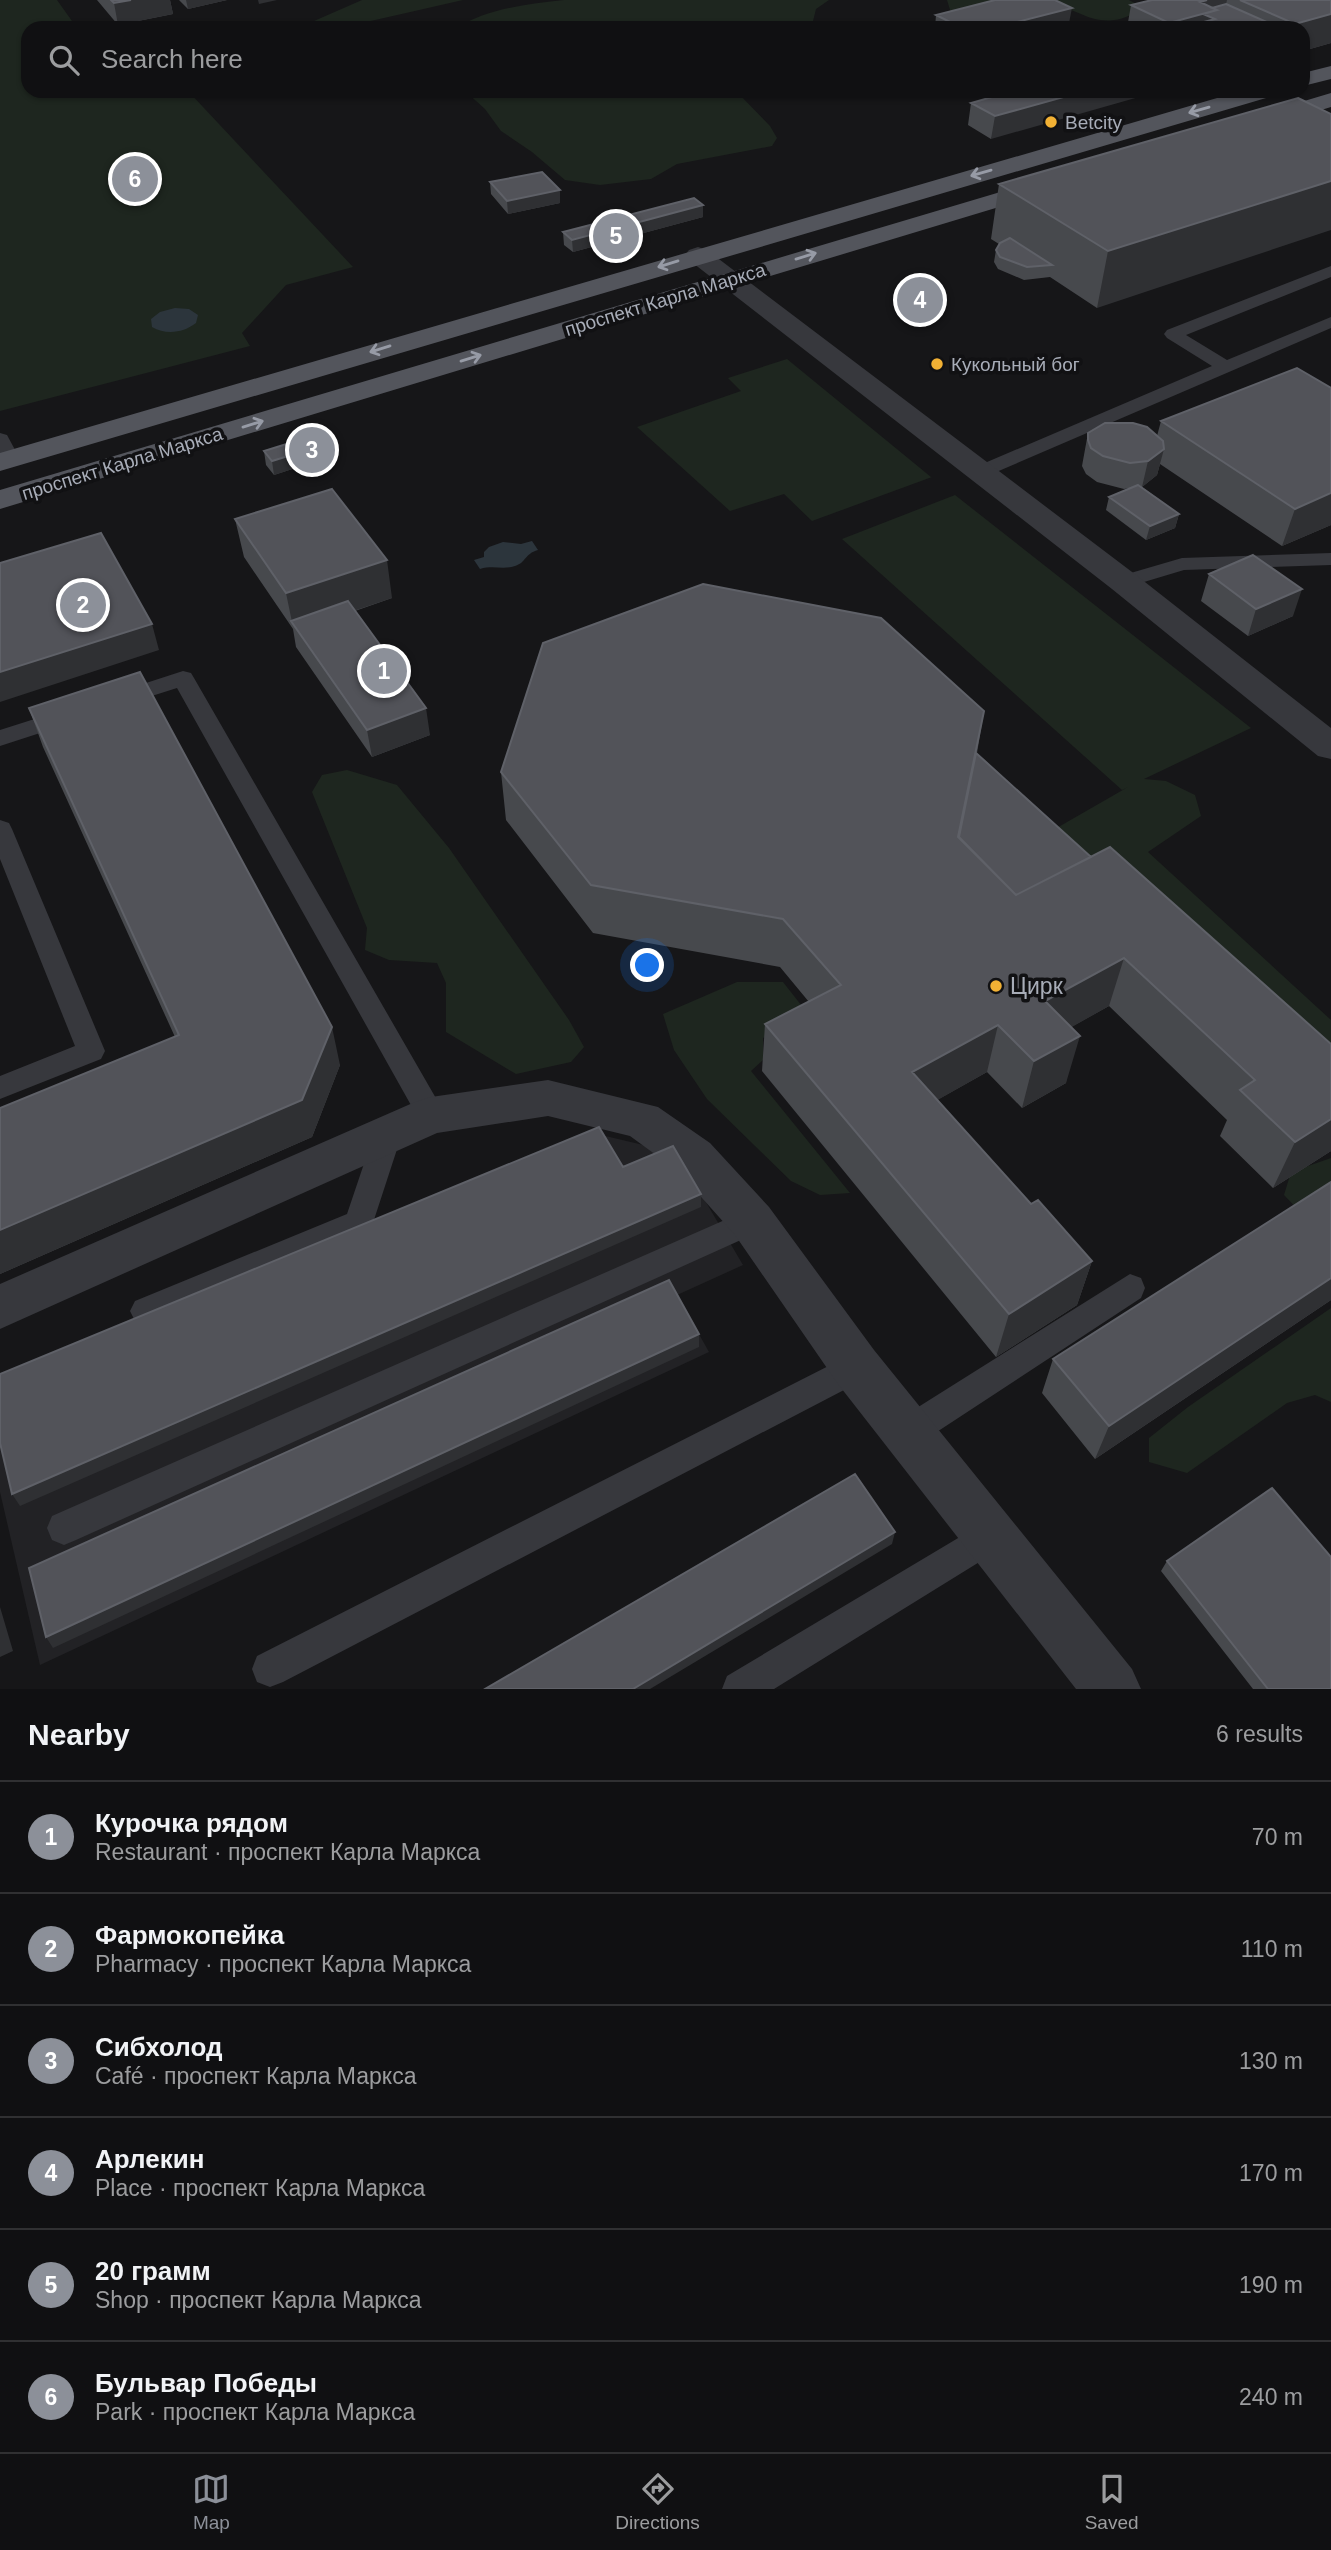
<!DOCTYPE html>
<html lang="en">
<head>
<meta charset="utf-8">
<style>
  body { margin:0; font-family:Arial,sans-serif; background:#1e1e20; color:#f1f3f6 }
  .you { position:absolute; left:648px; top:966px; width:24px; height:24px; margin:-18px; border:5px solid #fff; border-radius:50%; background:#1a73e8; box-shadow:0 0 0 10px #1a73e833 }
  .badge { display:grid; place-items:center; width:46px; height:46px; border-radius:50%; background:#8c9099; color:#fff; font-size:23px; font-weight:700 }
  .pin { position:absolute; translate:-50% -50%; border:4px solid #fff; box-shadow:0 2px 7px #0006 }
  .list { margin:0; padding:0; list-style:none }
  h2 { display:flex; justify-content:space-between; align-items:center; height:91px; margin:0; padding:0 28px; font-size:30px }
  h2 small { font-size:23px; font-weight:400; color:#9c9d9f }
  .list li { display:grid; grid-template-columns:46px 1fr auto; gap:21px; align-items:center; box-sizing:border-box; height:112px; padding:0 28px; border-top:2px solid #303032 }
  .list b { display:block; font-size:26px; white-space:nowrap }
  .list p { margin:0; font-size:23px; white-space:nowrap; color:#9c9d9f }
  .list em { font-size:23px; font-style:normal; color:#9c9d9f }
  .icon { flex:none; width:38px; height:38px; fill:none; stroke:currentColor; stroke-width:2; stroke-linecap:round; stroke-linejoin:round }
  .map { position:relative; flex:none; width:1331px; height:1689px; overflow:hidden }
  .search { position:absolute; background:#101012; box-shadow:0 2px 5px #0004; left:21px; right:21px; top:21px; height:77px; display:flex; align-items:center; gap:18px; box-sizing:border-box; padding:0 24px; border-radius:21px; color:#9c9d9f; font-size:26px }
  .sheet { height:763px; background:#101012 }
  nav { display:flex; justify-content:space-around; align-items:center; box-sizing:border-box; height:98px; border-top:2px solid #303032; background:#101012; font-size:19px; color:#9c9d9f }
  nav a { display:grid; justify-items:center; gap:4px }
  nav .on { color:#8c9099 }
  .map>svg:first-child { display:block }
  .built { fill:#222225 }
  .green { fill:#1e261f }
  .water { fill:#2c353c }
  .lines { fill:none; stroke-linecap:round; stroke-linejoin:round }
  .lane { fill:#37383d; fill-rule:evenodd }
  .street { fill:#37383d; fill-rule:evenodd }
  .primary { fill:#53555c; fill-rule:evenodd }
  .wall { fill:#47494d }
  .shaded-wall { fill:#2f3033 }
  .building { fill:#525359; stroke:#5f6168; stroke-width:2 }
  .oneway { stroke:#979ba6 }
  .poi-dot { fill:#f2b134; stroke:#111113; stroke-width:2.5 }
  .labels { text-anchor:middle; stroke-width:7; stroke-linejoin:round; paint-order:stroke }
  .far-poi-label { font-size:19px; fill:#a8adb8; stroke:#111113; text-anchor:start }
  .far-street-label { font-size:19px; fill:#a8adb8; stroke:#111113 }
  .poi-label { font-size:23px; fill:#a8adb8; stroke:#111113; text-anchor:start }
</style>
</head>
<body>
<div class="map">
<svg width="1331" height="1689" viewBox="0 0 1331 1689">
  <rect width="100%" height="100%" fill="#161618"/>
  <path class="built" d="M 597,1134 L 677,1153 L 743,1265 L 677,1295 L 709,1352 L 40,1665 L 0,1492 L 0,1380 Z"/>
  <path class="green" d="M 0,0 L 57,0 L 77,28 L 28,28 L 28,91 L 188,91 L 353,267 L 286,285 L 242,333 L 250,346 L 0,411 Z
    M 362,0 L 463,0 L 340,28 L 298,28 Z
    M 564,0 L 829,0 L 816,9 L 813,21 L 777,28 L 457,28 C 487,8 529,4 564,0 Z
    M 947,0 L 1129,0 L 1138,5 L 1139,11 C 1094,36 1080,4 1044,4 C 1014,3 981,10 951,13 Z
    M 465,91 L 736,91 L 770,126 L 777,138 L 772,146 L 677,164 L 651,179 L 600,185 L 565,180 L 532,152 L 501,131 L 485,109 Z
    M 787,359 L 931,477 L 932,477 L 812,521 L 784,494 L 730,511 L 637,427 L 741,391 L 728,378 Z
    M 955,495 L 1251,728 L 1144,779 L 1166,781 L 1195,795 L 1201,816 L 1148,852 L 1331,1020 L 1331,1108 L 1041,837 L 1128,787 L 1122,790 L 842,539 Z
    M 347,770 L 397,785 L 449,848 L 569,1020 L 584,1047 L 571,1062 L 516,1074 L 446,1032 L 446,983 L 437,963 L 389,960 L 365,950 L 367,928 L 312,792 L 322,775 Z
    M 737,982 L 783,982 L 809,1015 L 763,1038 L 763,1060 L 751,1071 L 850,1193 L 820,1195 L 791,1181 L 707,1099 L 674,1050 L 663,1014 Z
    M 1331,1158 L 1331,1202 L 1306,1218 L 1284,1195 L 1291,1172 Z
    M 1331,1308 L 1331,1402 L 1315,1395 L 1287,1403 L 1187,1473 L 1149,1462 L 1149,1438 L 1188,1407 Z"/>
  <path class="water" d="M 175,308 L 189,309 L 198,315 L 196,323 C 183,333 166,335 152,327 L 151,319 L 160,312 Z
    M 532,541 L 538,550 C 524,554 527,562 515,566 C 503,570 493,565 480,569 L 474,560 L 484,557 L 484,552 L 489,547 L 503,542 L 521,544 Z"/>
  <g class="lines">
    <path class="lane" d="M 1331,266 L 1331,277 L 1186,335 L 1227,360 L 1331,317 L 1331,328 L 987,476 L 980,478 L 970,472 L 973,468 L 1212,366 L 1167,338 L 1164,334 L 1167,330 Z
      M 0,433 L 7,435 L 20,459 L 17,463 L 10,465 L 0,459 Z
      M 1331,553 L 1331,565 L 1184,570 L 1124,588 L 1114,582 L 1117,577 L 1182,558 Z
      M 183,671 L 191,673 L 194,678 L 441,1107 L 445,1115 L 441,1123 L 431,1127 L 421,1123 L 177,688 L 117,707 L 109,705 L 106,700 L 109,695 Z
      M 66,709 L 74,712 L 77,717 L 74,722 L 0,746 L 0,730 Z
      M 0,820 L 9,823 L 12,829 L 105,1051 L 101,1059 L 0,1099 L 0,1076 L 75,1046 L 0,859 Z
      M 388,1122 L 398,1126 L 402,1134 L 370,1232 L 157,1321 L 146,1325 L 135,1321 L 130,1311 L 135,1301 L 347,1214 L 374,1134 L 378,1126 Z
      M 752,1208 L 763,1212 L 767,1221 L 763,1230 L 76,1540 L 64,1545 L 52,1540 L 47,1528 L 52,1516 Z
      M 1130,1274 L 1141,1278 L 1145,1288 L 1141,1298 L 920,1443 L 908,1448 L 896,1443 L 892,1432 L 896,1421 Z
      M 856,1352 L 867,1356 L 872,1367 L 867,1378 L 283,1682 L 270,1687 L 257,1682 L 252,1669 L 257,1656 Z
      M 990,1519 L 1002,1524 L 1007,1536 L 1002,1548 L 774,1689 L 722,1689 L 727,1676 Z"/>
    <path class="street" d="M 698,247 L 707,250 L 1136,575 L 1331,728 L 1331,759 L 1318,756 L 1112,589 L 689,260 L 685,255 L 689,250 Z
      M 548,1080 L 658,1107 L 710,1143 L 769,1207 L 874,1350 L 1132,1669 L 1141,1689 L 1076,1689 L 838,1384 L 735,1235 L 678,1171 L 630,1136 L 548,1116 L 437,1133 L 0,1329 L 0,1284 L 415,1102 L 431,1097 Z"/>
    <path class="primary" d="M 1331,66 L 1331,79 L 1303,86 L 1303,73 Z
      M 1241,91 L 1276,91 L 1273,96 L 0,471 L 0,453 Z
      M 1331,93 L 1331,107 L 1262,128 L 1251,121 L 1254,116 Z
      M 1047,178 L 1055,180 L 1059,185 L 1055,190 L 0,509 L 0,490 Z"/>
  </g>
  <path class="wall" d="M 97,0 L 170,0 L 173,14 L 118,25 Z
    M 179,0 L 227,0 L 188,9 Z
    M 1152,0 L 1331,0 L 1331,43 L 1303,51 L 1303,28 L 1127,28 L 1131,5 Z
    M 936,15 L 1068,28 L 935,28 Z
    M 1013,91 L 991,139 L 968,125 L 971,103 Z
    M 1298,98 L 1097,308 L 1050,277 L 1024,280 L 998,269 L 994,262 L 996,250 L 999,244 L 991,239 L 999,184 Z
    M 490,182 L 560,203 L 508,214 L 491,194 Z
    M 703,205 L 703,217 L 573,252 L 564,245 L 563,232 Z
    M 1331,388 L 1331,525 L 1282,546 L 1160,464 L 1157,475 L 1142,487 L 1179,514 L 1175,528 L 1146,540 L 1106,510 L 1109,497 L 1130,488 L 1124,489 L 1097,482 L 1086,474 L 1082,466 L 1088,433 L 1157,436 L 1161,421 Z
    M 330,443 L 332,456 L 274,475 L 266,465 L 264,451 Z
    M 235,519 L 392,598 L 355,611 L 430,735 L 372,757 L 296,647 L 293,629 L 244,557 Z
    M 1209,574 L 1293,616 L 1248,636 L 1201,601 Z
    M 29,708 L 340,1065 L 312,1137 L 0,1274 L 0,1108 L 175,1037 L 43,747 Z
    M 984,711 L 977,753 L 1091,857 L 1331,1044 L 1331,1151 L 1273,1188 L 1220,1136 L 1227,1120 L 1109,1006 L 1071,1027 L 1066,1083 L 1022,1108 L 987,1072 L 937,1100 L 1031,1204 L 1092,1261 L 1077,1305 L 996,1357 L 762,1071 L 765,1024 L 809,1002 L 780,967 L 593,933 L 506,820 L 501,772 Z
    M 1331,1182 L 1331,1300 L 1095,1459 L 1042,1393 L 1053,1359 Z
    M 1167,1561 L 1331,1689 L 1253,1689 L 1161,1571 Z"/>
  <path class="shaded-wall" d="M 131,0 L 170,0 L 173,14 L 118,25 L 114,3 Z
    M 186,0 L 227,0 L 188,9 Z
    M 258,0 L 277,0 L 259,4 Z
    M 1207,0 L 1227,0 L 1221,25 L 1213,28 L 1168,28 L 1169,23 L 1200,2 Z
    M 1072,8 L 1068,28 L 993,28 Z
    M 1331,14 L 1331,43 L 1303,51 L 1303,28 L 1294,28 L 1295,24 Z
    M 1085,91 L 1160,91 L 991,139 L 995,116 Z
    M 1331,181 L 1331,230 L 1097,308 L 1108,251 Z
    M 560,190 L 560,203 L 508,214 L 507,201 Z
    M 703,205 L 703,217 L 573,252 L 572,240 Z
    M 330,443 L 332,456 L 274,475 L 272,461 Z
    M 1164,449 L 1157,475 L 1142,487 L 1148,461 Z
    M 1331,493 L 1331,525 L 1282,546 L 1295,509 Z
    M 1179,514 L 1175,528 L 1146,540 L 1150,526 Z
    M 387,560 L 392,598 L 297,630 L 292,622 L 286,593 Z
    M 1302,589 L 1293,616 L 1248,636 L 1256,609 Z
    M 152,624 L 159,650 L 0,702 L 0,672 Z
    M 426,708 L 430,735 L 372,757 L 367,730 Z
    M 1124,958 L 1109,1006 L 1033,1049 L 1045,1001 Z
    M 998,1025 L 987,1072 L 904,1119 L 912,1072 Z
    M 332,1027 L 340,1065 L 312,1137 L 0,1274 L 0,1230 Z
    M 1080,1036 L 1066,1083 L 1022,1108 L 1034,1061 Z
    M 1331,1119 L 1331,1151 L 1273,1188 L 1295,1142 Z
    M 701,1194 L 701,1207 L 20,1506 L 12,1494 Z
    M 1092,1261 L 1077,1305 L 996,1357 L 1009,1314 Z
    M 1331,1278 L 1331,1300 L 1095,1459 L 1109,1426 Z
    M 699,1334 L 699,1347 L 53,1648 L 46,1637 Z
    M 895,1532 L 892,1544 L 650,1689 L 633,1689 Z
    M 0,1607 L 13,1651 L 0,1657 Z"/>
  <path class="building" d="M 111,0 L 131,0 L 114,3 Z
    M 995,0 L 1055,0 L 1072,8 L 993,28 L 962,28 L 936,15 Z
    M 1152,0 L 1207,0 L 1200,2 L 1217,10 L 1169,23 L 1131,5 Z
    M 1240,0 L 1331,0 L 1331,14 L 1295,24 Z
    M 1226,4 L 1280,28 L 1182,28 L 1215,19 L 1203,14 L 1217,10 L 1212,8 Z
    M 1013,91 L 1085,91 L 995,116 L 971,103 Z
    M 1298,98 L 1331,114 L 1331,181 L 1108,251 L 999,184 Z
    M 542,172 L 560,190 L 507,201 L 490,182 Z
    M 694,198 L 703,205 L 572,240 L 563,232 Z
    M 1010,238 L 1052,265 L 1027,267 L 1000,257 L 996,250 L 1000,243 Z
    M 1297,368 L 1331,388 L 1331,493 L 1295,509 L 1161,421 Z
    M 1105,423 L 1133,423 L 1147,427 L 1163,441 L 1164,449 L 1148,461 L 1130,463 L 1103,456 L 1091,448 L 1088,440 L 1088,433 Z
    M 322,433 L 330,443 L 272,461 L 264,451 Z
    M 1138,485 L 1179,514 L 1150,526 L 1109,497 Z
    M 332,489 L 387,560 L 286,593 L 235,519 Z
    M 101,533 L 152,624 L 0,672 L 0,563 Z
    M 1253,555 L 1302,589 L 1256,609 L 1209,574 Z
    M 703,584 L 881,618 L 984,711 L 958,837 L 1016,895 L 1110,847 L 1331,1044 L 1331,1119 L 1295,1142 L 1240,1090 L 1255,1080 L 1124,958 L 1045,1001 L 1080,1036 L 1034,1061 L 998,1025 L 912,1072 L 1031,1204 L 1038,1200 L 1092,1261 L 1009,1314 L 765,1024 L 841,985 L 783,919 L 591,885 L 501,772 L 543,643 Z
    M 348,601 L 426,708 L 367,730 L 291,621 Z
    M 140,672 L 332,1027 L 302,1100 L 0,1230 L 0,1108 L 179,1035 L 29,708 Z
    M 976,753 L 1091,857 L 1016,895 L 959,837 Z
    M 599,1127 L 623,1167 L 673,1146 L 701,1194 L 12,1494 L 0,1443 L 0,1374 Z
    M 1331,1182 L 1331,1278 L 1109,1426 L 1053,1359 Z
    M 669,1280 L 699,1334 L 46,1637 L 29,1568 Z
    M 855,1474 L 895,1532 L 633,1689 L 485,1689 Z
    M 1272,1488 L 1331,1557 L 1331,1689 L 1268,1689 L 1167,1561 Z"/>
  <defs><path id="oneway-shaft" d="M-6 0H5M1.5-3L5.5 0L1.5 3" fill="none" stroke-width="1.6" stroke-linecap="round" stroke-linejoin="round" transform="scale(1.75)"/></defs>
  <g class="oneway">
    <use href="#oneway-shaft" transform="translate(1199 110) rotate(164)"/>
    <use href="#oneway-shaft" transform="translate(981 173) rotate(164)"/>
    <use href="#oneway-shaft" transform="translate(806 256) rotate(-17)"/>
    <use href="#oneway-shaft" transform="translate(668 264) rotate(163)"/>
    <use href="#oneway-shaft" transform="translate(380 349) rotate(163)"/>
    <use href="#oneway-shaft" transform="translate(471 358) rotate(-17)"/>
    <use href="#oneway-shaft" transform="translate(253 424) rotate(-17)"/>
  </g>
  <g class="poi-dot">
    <circle cx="1051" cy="122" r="7"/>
    <circle cx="937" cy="364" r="7"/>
    <circle cx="996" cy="986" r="7"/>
  </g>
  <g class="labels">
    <g class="far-poi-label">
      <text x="1065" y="129">Betcity</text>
      <text x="951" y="371">Кукольный бог</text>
    </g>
    <g class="far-street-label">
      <text transform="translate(665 299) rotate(-17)" y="7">проспект Карла Маркса</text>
      <text transform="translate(122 463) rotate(-17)" y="7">проспект Карла Маркса</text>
    </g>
    <g class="poi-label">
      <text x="1010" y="994">Цирк</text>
    </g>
  </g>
</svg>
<div class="you"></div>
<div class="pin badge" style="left:384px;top:671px">1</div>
<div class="pin badge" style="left:83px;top:605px">2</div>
<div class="pin badge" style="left:312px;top:450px">3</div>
<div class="pin badge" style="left:920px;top:300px">4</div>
<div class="pin badge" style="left:616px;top:236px">5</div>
<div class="pin badge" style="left:135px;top:179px">6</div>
<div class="search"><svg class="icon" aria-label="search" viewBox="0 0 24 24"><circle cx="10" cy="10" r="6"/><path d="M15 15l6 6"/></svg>Search here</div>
</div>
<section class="sheet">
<h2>Nearby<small>6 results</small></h2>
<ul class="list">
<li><span class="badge">1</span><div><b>Курочка рядом</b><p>Restaurant · проспект Карла Маркса</p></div><em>70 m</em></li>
<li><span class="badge">2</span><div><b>Фармокопейка</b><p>Pharmacy · проспект Карла Маркса</p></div><em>110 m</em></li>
<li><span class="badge">3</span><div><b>Сибхолод</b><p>Café · проспект Карла Маркса</p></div><em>130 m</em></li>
<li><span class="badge">4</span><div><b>Арлекин</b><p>Place · проспект Карла Маркса</p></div><em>170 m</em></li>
<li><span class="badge">5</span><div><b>20 грамм</b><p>Shop · проспект Карла Маркса</p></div><em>190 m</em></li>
<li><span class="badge">6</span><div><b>Бульвар Победы</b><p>Park · проспект Карла Маркса</p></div><em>240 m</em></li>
</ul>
</section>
<nav>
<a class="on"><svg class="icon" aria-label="map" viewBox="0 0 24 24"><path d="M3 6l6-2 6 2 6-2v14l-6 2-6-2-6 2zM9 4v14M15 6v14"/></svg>Map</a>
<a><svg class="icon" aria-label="directions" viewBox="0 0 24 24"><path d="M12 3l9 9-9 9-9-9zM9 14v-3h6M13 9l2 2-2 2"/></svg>Directions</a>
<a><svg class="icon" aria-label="saved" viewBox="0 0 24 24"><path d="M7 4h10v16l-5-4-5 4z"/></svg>Saved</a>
</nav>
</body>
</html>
